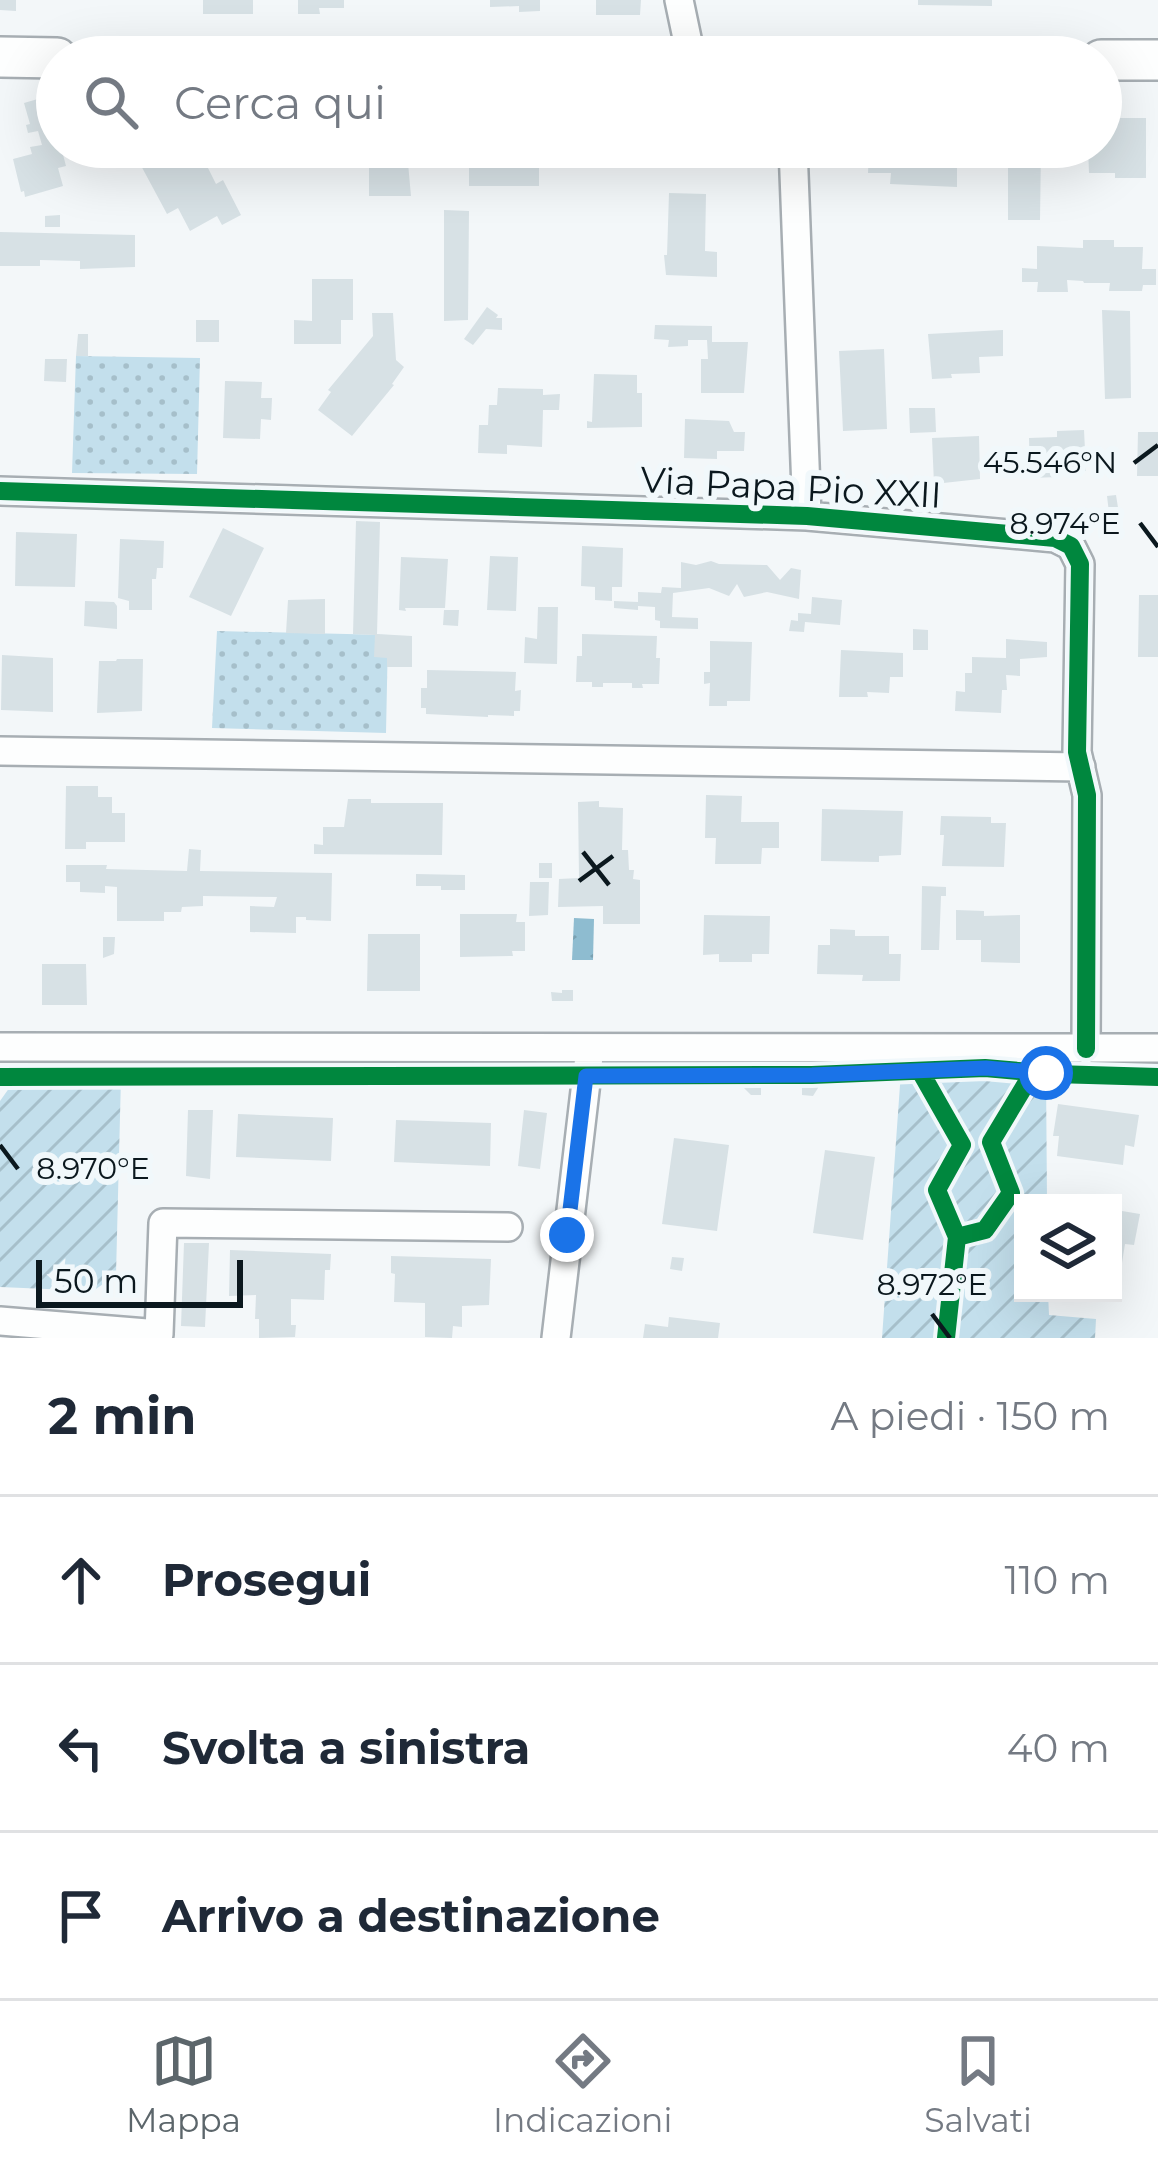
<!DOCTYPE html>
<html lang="it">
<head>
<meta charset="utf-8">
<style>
  body { margin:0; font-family:Montserrat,sans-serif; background:#f6f6f7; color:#1f2937 }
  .controls { position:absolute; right:36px; bottom:36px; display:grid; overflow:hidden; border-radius:0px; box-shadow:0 12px 48px #0002 }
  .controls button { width:108px; height:108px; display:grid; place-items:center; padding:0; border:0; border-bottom:3px solid #e0e1e3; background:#fff; color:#1f2937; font:60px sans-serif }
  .scale { position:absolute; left:36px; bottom:30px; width:207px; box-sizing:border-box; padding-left:12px; border:6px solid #0b181e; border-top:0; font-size:33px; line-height:42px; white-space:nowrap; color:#0b181e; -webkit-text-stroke:9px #f1f8fb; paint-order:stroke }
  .stop { position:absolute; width:36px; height:36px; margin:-27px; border:9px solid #1a73e8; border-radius:50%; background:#fff }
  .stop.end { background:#1a73e8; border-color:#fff; box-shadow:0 3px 12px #0008 }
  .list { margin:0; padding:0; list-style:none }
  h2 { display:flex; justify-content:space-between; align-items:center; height:156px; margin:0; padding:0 48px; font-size:51px }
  h2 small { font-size:39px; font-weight:400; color:#747a83 }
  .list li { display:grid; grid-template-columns:78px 1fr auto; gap:36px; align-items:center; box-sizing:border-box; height:168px; padding:0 48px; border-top:3px solid #e0e1e3 }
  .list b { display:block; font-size:45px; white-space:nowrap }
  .list em { font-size:39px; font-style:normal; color:#747a83 }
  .icon { flex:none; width:66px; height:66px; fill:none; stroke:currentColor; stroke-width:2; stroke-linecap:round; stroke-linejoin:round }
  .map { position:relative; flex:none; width:1158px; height:1338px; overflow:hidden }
  .search { position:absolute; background:#fff; box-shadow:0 12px 48px #0002; left:36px; right:36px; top:36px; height:132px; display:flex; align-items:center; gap:30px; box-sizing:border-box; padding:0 42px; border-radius:66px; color:#747a83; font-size:45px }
  .sheet { height:660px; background:#fff }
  nav { display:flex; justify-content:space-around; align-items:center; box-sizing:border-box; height:168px; border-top:3px solid #e0e1e3; background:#fff; font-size:33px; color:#747a83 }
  nav a { display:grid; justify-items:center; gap:6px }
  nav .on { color:#5c666b }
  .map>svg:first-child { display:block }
  .grass { fill:url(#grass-dots) }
  .garden { fill:url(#garden-furrows) }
  .water { fill:url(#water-ripples) }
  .building { fill:#d7e1e5 }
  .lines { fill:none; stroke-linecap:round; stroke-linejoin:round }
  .street-casing { stroke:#a7aeb3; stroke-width:32 }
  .secondary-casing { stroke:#a7aeb3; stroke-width:44 }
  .street { stroke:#fdfefe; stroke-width:27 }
  .secondary { stroke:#fdfefe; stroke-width:39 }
  .cycleway-casing { stroke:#f1f8fb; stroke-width:26 }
  .cycleway { stroke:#00873e; stroke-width:18 }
  .route { stroke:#1a73e8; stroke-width:15 }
  .ticks { fill:none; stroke:#0b181e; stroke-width:4.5 }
  .labels { text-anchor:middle; stroke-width:12; stroke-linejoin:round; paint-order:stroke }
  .street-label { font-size:36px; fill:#0b181e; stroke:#f1f8fb }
  .ticks-label { font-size:30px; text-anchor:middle; fill:#0b181e; stroke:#f1f8fb; stroke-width:12; stroke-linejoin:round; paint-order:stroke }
</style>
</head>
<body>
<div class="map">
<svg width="1158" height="1338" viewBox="0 0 1158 1338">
  <defs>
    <pattern id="grass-dots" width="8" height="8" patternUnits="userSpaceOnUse" patternTransform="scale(3)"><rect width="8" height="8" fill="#c3dfec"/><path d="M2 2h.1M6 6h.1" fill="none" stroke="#a6bfca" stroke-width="1.8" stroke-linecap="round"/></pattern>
    <pattern id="garden-furrows" width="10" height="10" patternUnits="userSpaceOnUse" patternTransform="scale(3)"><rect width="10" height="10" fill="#c3dfec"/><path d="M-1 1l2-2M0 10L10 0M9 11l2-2" fill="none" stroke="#a6bfca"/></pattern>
    <pattern id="water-ripples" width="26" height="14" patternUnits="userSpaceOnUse" patternTransform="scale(3)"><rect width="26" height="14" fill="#8ebcd0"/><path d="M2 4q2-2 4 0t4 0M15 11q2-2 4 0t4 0" fill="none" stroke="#79a1b2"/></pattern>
  </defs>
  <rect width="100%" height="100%" fill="#f3f7f9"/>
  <path class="grass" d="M 76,356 L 200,358 L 197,474 L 72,473 Z
    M 217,631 L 388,635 L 386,733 L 212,728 Z"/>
  <path class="garden" d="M 985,1068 L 1046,1073 L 1047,1203 L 1023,1203 L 1023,1293 L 1048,1293 L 1049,1315 L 1096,1319 L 1095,1338 L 882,1338 L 901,1071 Z
    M 17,1077 L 121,1077 L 116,1275 L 93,1291 L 0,1287 L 0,1101 Z"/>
  <path class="water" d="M 574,918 L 594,919 L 593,960 L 572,960 Z"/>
  <path class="building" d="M 0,0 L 16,0 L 16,11 L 0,10 Z
    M 203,0 L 253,0 L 253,14 L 203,14 Z
    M 298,0 L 344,0 L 344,8 L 319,8 L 320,14 L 298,14 Z
    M 490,0 L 540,0 L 540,11 L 519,12 L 519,6 L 490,7 Z
    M 596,0 L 641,0 L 640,15 L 596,15 Z
    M 918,0 L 992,0 L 992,6 L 918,5 Z
    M 48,96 L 50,104 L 57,102 L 57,147 L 61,147 L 66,166 L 58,168 L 63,186 L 25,197 L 24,191 L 21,192 L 13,159 L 32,154 L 30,147 L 42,145 L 38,131 L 28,133 L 26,125 L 30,124 L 24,103 Z
    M 1101,118 L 1146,118 L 1146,178 L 1115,178 L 1115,173 L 1089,173 L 1088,147 L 1101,147 Z
    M 131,147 L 190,147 L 199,165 L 205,162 L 216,184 L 223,180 L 241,215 L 222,225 L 217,216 L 190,231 L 178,208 L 167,214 Z
    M 333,147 L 423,147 L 423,153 L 407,152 L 411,196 L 369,196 L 369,157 L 333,158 Z
    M 469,147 L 525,147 L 525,152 L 539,152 L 539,186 L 469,186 Z
    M 869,147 L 951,147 L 950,166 L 957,165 L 957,187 L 890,184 L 891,173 L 868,173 Z
    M 1008,147 L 1041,147 L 1040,220 L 1008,220 Z
    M 669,193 L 706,194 L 705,251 L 717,252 L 717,277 L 666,275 L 664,255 L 667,255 Z
    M 444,210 L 469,211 L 468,320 L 444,321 Z
    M 60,215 L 60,227 L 45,227 L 45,216 Z
    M 0,232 L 135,235 L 135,267 L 80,269 L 80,261 L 40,260 L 40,266 L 0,266 Z
    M 1083,240 L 1114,240 L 1114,247 L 1143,247 L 1142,269 L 1156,269 L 1156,285 L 1143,285 L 1142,291 L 1109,291 L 1110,283 L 1084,283 L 1083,281 L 1067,280 L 1068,292 L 1037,292 L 1038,282 L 1022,282 L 1022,268 L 1037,269 L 1037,246 L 1083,248 Z
    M 312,279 L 353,279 L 353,320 L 341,320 L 341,344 L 294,344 L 294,320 L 312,321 Z
    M 487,307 L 498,315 L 496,318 L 502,318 L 502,330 L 486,329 L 473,345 L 464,339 Z
    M 1102,310 L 1130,311 L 1131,398 L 1105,399 Z
    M 372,313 L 393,313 L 396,360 L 404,367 L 392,384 L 394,385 L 352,436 L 318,410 L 331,392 L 328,390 L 373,336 Z
    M 196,320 L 219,320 L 219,342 L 196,342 Z
    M 655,325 L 712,326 L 712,342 L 748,342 L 744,393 L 701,393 L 701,359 L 708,359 L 707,340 L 688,340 L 688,346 L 668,347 L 669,340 L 654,339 Z
    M 1003,330 L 1003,356 L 979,357 L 980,373 L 951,374 L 952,378 L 932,379 L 928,334 Z
    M 78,334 L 88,334 L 88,356 L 76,356 Z
    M 884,349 L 887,429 L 843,431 L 839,351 Z
    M 45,359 L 67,359 L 66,382 L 44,381 Z
    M 594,374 L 637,375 L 637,393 L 642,393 L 642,427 L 587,428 L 587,421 L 592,422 Z
    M 225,381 L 262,382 L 261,398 L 272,398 L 271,420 L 261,419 L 260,439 L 223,438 Z
    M 498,388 L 543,389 L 543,395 L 560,394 L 559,410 L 543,410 L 542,447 L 507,445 L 507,454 L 478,453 L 479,425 L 488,425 L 489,405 L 497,405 Z
    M 909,408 L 935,408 L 936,432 L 910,433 Z
    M 685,419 L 729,421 L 734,432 L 745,432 L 744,451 L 717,451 L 717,459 L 684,458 Z
    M 1084,430 L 1086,471 L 1059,471 L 1059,477 L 1030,478 L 1029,438 L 1057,437 L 1057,431 Z
    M 1138,432 L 1158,432 L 1158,476 L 1137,476 Z
    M 979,436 L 980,479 L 934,484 L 932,438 Z
    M 1116,495 L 1120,520 L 1110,521 L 1107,496 Z
    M 356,521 L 380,522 L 377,634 L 412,636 L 412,667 L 387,667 L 387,658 L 374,657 L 375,635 L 353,634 Z
    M 223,528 L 264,548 L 231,616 L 189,597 Z
    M 16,532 L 77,534 L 75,587 L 15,586 Z
    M 120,539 L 164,541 L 163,568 L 157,568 L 156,579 L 152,579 L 152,610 L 129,610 L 129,601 L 118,598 Z
    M 582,546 L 623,548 L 622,587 L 612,587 L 612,601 L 595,600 L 595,587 L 581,586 Z
    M 490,556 L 518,557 L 516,611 L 487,610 Z
    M 401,557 L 448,559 L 445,608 L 405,608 L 406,611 L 399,610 Z
    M 711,561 L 719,564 L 767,565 L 780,580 L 791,568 L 801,570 L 799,599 L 767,592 L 744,597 L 737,584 L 729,596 L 709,588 L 673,593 L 672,617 L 698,618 L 698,629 L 660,628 L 660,621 L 655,620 L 655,607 L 638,606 L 638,610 L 614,608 L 614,601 L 638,602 L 638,606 L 638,592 L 661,593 L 662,587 L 681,588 L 681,562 L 696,565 Z
    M 1139,595 L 1158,595 L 1158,657 L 1138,657 Z
    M 812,597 L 842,600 L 840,625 L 805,622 L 804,632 L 789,631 L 791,620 L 798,621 L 798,613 L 811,614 Z
    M 325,599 L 325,634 L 286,633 L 288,600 Z
    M 85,601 L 114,602 L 117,606 L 117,629 L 84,626 Z
    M 538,607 L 558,607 L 557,664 L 524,663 L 525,637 L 537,639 Z
    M 444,610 L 459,610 L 458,626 L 443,625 Z
    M 913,629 L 928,630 L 928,650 L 913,650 Z
    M 582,634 L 657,636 L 656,658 L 660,658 L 659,684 L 642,684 L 643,688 L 632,688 L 632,683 L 603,683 L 603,687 L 592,687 L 592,682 L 576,682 L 577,656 L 582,656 Z
    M 1006,639 L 1047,642 L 1047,657 L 1020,659 L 1020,676 L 1006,675 L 1007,690 L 1002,690 L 1001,713 L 955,711 L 956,691 L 965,692 L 965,673 L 972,673 L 972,657 L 1006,658 Z
    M 710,641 L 752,642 L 750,701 L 727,701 L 727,706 L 709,706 L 710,683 L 704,684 L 704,672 L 710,672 Z
    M 841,650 L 903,653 L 903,677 L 890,677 L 889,693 L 867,692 L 868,697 L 839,697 Z
    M 2,655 L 53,658 L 53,712 L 1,710 Z
    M 117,659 L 143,659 L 142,711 L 97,713 L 99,661 L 116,661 Z
    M 427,670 L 516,672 L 515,691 L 521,690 L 520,711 L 514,711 L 514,716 L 488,715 L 488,717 L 426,714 L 426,708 L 421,708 L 421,688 L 427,688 Z
    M 66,786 L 98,786 L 98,797 L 112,797 L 112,813 L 125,813 L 125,842 L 86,842 L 86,849 L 65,849 Z
    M 706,795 L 742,796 L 741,822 L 779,822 L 779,848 L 762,848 L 761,864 L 715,864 L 716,838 L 705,838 Z
    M 348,799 L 371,799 L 371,803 L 443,803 L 442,855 L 314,854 L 314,844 L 323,845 L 323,827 L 344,827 Z
    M 599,801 L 599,807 L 623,808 L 622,850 L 628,850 L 629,870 L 634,870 L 633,879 L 640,880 L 640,924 L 603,924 L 603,906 L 558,907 L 559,879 L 579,878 L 578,802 Z
    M 822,809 L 903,811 L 901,855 L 879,856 L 879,862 L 821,861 Z
    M 941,816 L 991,817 L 991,823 L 1006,823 L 1004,867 L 942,866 L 944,835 L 940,835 Z
    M 189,849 L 201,850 L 200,871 L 332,873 L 331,921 L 306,920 L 306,917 L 296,917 L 296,933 L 250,932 L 250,906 L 274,907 L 277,897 L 203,896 L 203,906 L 182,907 L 181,912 L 164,912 L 164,921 L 117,921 L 117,887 L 105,886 L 105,893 L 80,892 L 80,882 L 66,882 L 66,865 L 107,865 L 106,869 L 187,871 Z
    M 539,863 L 552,863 L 552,878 L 539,878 Z
    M 416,874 L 465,875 L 465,890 L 441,890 L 441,886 L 416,886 Z
    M 530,882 L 549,882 L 548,915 L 529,916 Z
    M 922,886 L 946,887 L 946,896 L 941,896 L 939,950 L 921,950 Z
    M 956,910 L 984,911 L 984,916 L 1020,915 L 1020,963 L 981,962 L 981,940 L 956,940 Z
    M 460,914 L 517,914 L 516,922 L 525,922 L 525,951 L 512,951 L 513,956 L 460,957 Z
    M 704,915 L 770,916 L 769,954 L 752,954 L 752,962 L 719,962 L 719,954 L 703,955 Z
    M 830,929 L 855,930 L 855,936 L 889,936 L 889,954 L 901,954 L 900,981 L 862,981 L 863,975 L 817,974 L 818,945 L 830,945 Z
    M 368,934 L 420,934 L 420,991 L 367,991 Z
    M 103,937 L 115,937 L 114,954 L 103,958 Z
    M 42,964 L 86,964 L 87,1005 L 42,1005 Z
    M 562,990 L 573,990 L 573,1001 L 552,1001 L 551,992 L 562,993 Z
    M 744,1078 L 761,1078 L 761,1095 L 751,1095 L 744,1088 Z
    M 802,1079 L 819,1079 L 818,1088 L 813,1096 L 802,1095 Z
    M 1058,1104 L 1139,1115 L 1134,1147 L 1125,1145 L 1123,1165 L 1057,1156 L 1059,1136 L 1053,1136 Z
    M 188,1110 L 213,1110 L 210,1179 L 186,1176 Z
    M 524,1110 L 547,1113 L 540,1169 L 518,1166 Z
    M 238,1114 L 333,1118 L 331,1161 L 236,1157 Z
    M 396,1120 L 491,1123 L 490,1166 L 394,1162 Z
    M 674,1138 L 729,1145 L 717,1231 L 662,1224 Z
    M 825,1150 L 875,1157 L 863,1240 L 813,1233 Z
    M 1122,1211 L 1140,1214 L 1134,1245 L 1125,1244 L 1122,1263 L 1113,1262 L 1113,1212 L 1121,1214 Z
    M 184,1243 L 209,1243 L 205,1327 L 181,1326 Z
    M 230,1250 L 331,1254 L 330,1270 L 325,1270 L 324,1300 L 291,1299 L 291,1325 L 296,1325 L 295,1337 L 259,1338 L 259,1319 L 255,1319 L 256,1295 L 229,1296 Z
    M 391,1256 L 491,1259 L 489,1305 L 462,1306 L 462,1327 L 453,1326 L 452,1338 L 425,1337 L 425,1303 L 394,1302 L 395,1274 L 391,1273 Z
    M 672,1257 L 684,1258 L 682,1271 L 670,1269 Z
    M 669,1317 L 720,1323 L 718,1338 L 643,1338 L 645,1324 L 668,1327 Z"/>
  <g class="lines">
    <defs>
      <path id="street" d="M 679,0 L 691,57
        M 793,147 L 807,516
        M 0,491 L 807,516 L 1055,538 L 1071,546 L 1080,564 L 1077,752 L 1087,795 L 1086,1049
        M 0,751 L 1081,767
        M 0,1047 L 1158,1048
        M 0,1321 L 159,1334 L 163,1223 L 508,1227
        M 556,1338 L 590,1048"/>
      <path id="secondary" d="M 0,57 L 57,58
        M 1101,60 L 1158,60"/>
    </defs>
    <use href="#street" class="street-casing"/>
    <use href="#secondary" class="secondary-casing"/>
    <use href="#street" class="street"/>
    <use href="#secondary" class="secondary"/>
    <defs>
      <path id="cycleway" d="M 0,491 L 807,516 L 1055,538 L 1071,546 L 1080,564 L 1077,752 L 1087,795 L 1086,1049
        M 920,1071 L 962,1145 L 937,1190 L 957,1237
        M 0,1077 L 812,1075 L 985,1068 L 1054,1074 L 1158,1077
        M 946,1338 L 957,1237 L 985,1230 L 1011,1193 L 991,1142 L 1033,1072"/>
    </defs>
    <use href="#cycleway" class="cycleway-casing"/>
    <use href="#cycleway" class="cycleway"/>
  </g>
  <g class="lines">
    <path class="route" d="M 567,1235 L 586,1076 L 812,1075 L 986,1068 L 1046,1073"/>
  </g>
  <path class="ticks" d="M 1134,463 L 1158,445M 1140,523 L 1158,547M 583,852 L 609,885M 579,881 L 613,856M 0,1145 L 18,1169M 932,1314 L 950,1338"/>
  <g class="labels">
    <g class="street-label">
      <text transform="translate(791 487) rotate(3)" y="13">Via Papa Pio XXII</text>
    </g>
  </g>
  <g class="ticks-label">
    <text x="1050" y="473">45.546°N</text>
    <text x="1065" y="534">8.974°E</text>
    <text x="93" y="1179">8.970°E</text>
    <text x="932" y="1295">8.972°E</text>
  </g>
</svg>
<div class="controls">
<button><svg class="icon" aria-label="layers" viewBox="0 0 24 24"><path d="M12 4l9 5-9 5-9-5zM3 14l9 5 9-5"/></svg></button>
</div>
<div class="scale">50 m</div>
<div class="stop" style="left:1046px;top:1073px"></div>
<div class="stop end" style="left:567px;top:1235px"></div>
<div class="search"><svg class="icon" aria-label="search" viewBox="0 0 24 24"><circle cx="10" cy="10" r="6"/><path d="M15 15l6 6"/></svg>Cerca qui</div>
</div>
<section class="sheet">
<h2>2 min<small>A piedi · 150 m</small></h2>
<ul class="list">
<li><svg class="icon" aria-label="ahead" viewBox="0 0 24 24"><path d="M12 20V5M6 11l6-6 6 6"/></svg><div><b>Prosegui</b></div><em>110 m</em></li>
<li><svg class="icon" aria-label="left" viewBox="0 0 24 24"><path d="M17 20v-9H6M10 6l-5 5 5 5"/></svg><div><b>Svolta a sinistra</b></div><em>40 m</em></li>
<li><svg class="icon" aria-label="arrive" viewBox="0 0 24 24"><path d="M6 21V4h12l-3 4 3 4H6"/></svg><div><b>Arrivo a destinazione</b></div></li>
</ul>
</section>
<nav>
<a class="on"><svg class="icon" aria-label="map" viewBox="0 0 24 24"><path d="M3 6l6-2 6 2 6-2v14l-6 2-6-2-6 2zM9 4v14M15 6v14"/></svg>Mappa</a>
<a><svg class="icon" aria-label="directions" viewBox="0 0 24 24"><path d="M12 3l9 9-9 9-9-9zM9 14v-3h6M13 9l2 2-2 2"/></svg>Indicazioni</a>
<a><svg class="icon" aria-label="saved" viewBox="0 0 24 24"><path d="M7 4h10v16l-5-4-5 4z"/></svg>Salvati</a>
</nav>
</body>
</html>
